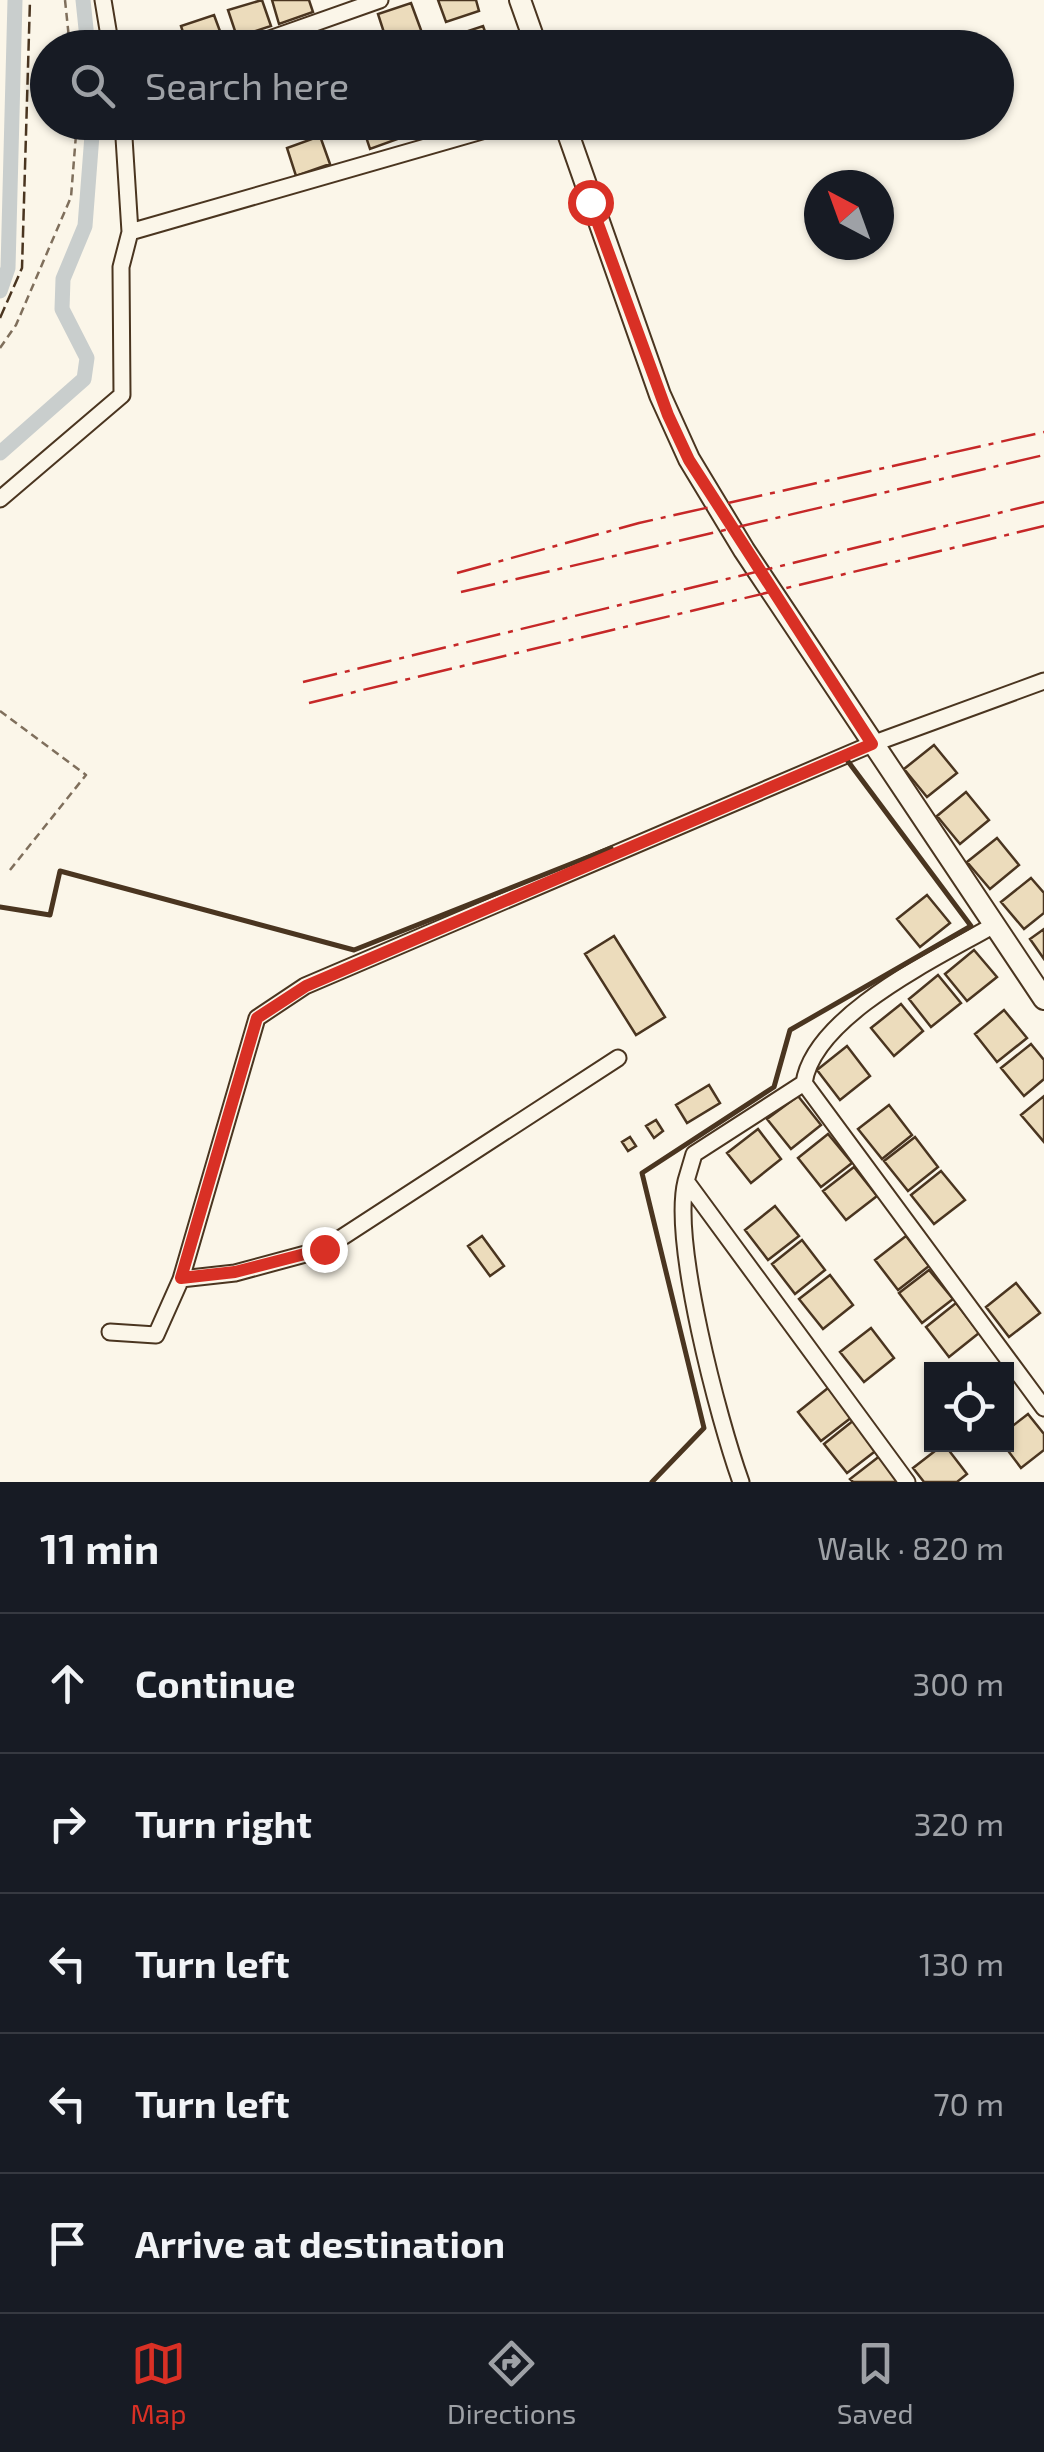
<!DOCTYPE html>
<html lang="en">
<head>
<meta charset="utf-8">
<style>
  body { margin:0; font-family:"Exo 2",sans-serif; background:#20242c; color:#f1f3f6 }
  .controls { position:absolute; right:30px; bottom:30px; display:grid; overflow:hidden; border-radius:0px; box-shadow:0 2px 8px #0004 }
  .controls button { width:90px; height:90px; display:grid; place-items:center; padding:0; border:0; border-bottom:2px solid #363941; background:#171b24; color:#f1f3f6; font:50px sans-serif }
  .compass { position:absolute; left:804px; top:170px; width:90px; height:90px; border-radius:50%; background:#171b24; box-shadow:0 2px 8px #0004; rotate:319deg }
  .stop { position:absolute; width:30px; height:30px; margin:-22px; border:8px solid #d93025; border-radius:50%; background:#fff }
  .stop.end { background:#d93025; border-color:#fff; box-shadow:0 2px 10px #0008 }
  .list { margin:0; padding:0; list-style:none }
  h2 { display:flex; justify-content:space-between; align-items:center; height:130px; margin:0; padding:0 40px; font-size:42px }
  h2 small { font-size:32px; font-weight:400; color:#9ea1a6 }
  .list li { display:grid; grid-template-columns:65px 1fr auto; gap:30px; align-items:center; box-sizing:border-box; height:140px; padding:0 40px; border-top:2px solid #363941 }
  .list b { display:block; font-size:38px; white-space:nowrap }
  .list em { font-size:32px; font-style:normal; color:#9ea1a6 }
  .icon { flex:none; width:55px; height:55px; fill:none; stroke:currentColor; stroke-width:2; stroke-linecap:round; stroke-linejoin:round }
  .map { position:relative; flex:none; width:1044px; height:1482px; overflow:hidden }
  .search { position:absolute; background:#171b24; box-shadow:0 2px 8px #0004; left:30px; right:30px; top:30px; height:110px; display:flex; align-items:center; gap:25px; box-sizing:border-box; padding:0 35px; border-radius:55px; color:#9ea1a6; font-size:38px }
  .sheet { height:830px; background:#171b24 }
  nav { display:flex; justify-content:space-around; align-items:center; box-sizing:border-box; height:140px; border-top:2px solid #363941; background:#171b24; font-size:28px; color:#9ea1a6 }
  nav a { display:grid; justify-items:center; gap:5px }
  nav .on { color:#d93025 }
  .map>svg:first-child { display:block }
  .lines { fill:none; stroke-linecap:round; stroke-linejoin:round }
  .canal { stroke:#c9cecd; stroke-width:15 }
  .building { fill:#ecdcbc; stroke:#4a3520; stroke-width:2.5 }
  .minor-casing { stroke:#4a3520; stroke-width:19 }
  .major-casing { stroke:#4a3520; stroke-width:24 }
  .path { stroke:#7f6f5c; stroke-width:2.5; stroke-dasharray:8 5; stroke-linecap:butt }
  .minor { stroke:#fbf6e9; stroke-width:15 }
  .major { stroke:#fbf6e9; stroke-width:20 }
  .fence { stroke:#4a3520; stroke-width:2.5; stroke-dasharray:12 5; stroke-linecap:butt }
  .wall { stroke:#4a3520; stroke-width:5 }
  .power { stroke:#c62828; stroke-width:2.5; stroke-dasharray:35 8 5 8; stroke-linecap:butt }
  .route { stroke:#d93025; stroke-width:12 }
</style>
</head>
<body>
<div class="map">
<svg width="1044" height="1482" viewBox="0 0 1044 1482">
  <rect width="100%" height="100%" fill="#fbf6e9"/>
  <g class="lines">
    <path class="canal" d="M 83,0 L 88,48
      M 0,291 L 8,268 L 15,0
      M 0,453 L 84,379 L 87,358 L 62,309 L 63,279 L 85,226 L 93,122"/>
  </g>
  <path class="building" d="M 262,0 L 271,26 L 237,37 L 228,10 Z
    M 272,0 L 309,0 L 313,12 L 279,24 Z
    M 438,0 L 476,0 L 479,11 L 446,22 Z
    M 411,3 L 421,30 L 387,42 L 378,14 Z
    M 214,15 L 224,42 L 188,48 L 181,26 Z
    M 483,26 L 491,48 L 453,48 L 450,37 Z
    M 325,32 L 330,48 L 292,48 L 291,43 Z
    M 361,122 L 398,122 L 403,137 L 370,149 Z
    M 417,122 L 453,122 L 421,133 Z
    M 320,136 L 330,164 L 296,176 L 287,148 Z
    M 934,745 L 957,773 L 927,797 L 904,769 Z
    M 966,792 L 989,820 L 960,844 L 937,816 Z
    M 997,838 L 1019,865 L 990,889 L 967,862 Z
    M 1031,878 L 1044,893 L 1044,913 L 1024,929 L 1001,902 Z
    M 927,895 L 950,923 L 920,947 L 897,919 Z
    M 1044,929 L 1044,959 L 1030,939 Z
    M 614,936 L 665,1017 L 636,1035 L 585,954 Z
    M 974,950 L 997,977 L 967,1001 L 945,974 Z
    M 938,975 L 961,1003 L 931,1027 L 909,999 Z
    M 901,1004 L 923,1031 L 894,1056 L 871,1028 Z
    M 1004,1010 L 1027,1038 L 997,1062 L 975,1034 Z
    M 1031,1044 L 1044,1060 L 1044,1079 L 1024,1096 L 1001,1068 Z
    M 847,1046 L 870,1076 L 840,1100 L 817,1070 Z
    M 709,1085 L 720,1103 L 687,1123 L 676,1105 Z
    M 798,1096 L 821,1125 L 791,1149 L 767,1119 Z
    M 1044,1096 L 1044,1142 L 1021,1115 Z
    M 889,1105 L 912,1135 L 882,1159 L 858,1129 Z
    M 656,1120 L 663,1131 L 654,1138 L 646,1126 Z
    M 758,1129 L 781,1159 L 751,1183 L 727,1153 Z
    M 828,1134 L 852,1163 L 821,1187 L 798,1158 Z
    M 630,1137 L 636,1146 L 628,1151 L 622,1142 Z
    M 915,1137 L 938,1167 L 908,1191 L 884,1161 Z
    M 854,1167 L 877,1196 L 846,1220 L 823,1191 Z
    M 941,1171 L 965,1200 L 934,1224 L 911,1195 Z
    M 775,1206 L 799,1236 L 768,1260 L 745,1230 Z
    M 482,1236 L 504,1266 L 490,1276 L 468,1246 Z
    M 906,1236 L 929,1266 L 898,1290 L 875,1260 Z
    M 802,1240 L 825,1270 L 795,1294 L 772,1264 Z
    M 929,1270 L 953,1299 L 922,1323 L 899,1293 Z
    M 830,1275 L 853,1305 L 823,1329 L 799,1299 Z
    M 1016,1283 L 1040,1313 L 1009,1337 L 986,1307 Z
    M 956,1303 L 979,1333 L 949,1357 L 926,1327 Z
    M 871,1328 L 894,1358 L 864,1382 L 840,1352 Z
    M 828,1388 L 852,1417 L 821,1441 L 798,1412 Z
    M 1028,1414 L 1044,1434 L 1044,1450 L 1021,1468 L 1003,1444 L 1006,1444 L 1006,1431 Z
    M 854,1420 L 878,1449 L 847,1473 L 824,1444 Z
    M 944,1444 L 967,1474 L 957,1482 L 924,1482 L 913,1468 Z
    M 881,1455 L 902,1482 L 853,1482 L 850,1479 Z"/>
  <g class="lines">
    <defs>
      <path id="minor" d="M 103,0 L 111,48
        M 244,48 L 380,0
        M 130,232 L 513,122
        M 0,499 L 122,395 L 121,267 L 130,232 L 123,122
        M 804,1083 L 694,1154 L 686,1181 L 907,1482
        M 804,1083 L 1044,1408
        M 804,1083 C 814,1015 939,957 994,925
        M 686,1181 C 671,1241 719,1421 741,1482
        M 181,1279 L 235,1273 L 324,1249 L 618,1058
        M 110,1332 L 156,1335 L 181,1279 L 257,1018 L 305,986 L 872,744 L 1044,681"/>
      <path id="major" d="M 520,0 L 537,48
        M 564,122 L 660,395 L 689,459 L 744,550 L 1044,999"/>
    </defs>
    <use href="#minor" class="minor-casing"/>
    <use href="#major" class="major-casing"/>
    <path class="path" d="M 65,0 L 70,48
      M 0,348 L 16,325 L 71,197 L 77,122
      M 0,711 L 86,775 L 10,870"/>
    <use href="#minor" class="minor"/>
    <use href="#major" class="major"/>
    <path class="fence" d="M 0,318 L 22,268 L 30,0"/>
    <path class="wall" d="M 0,907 L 50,915 L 60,871 L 354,950 L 611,848
      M 652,1482 L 704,1428 L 642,1173 L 774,1087 L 790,1030 L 971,926 L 844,756"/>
    <path class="power" d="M 457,573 L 639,523 L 1044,432
      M 461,592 L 1044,455
      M 303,682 L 1044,502
      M 309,703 L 1044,526"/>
  </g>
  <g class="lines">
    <path class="route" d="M 324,1249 L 235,1272 L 181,1278 L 257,1018 L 306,986 L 872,744 L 689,460 L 668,415 L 590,202"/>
  </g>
</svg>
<div class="controls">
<button><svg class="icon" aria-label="locate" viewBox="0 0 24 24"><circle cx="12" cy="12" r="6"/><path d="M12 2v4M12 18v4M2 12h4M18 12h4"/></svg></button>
</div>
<svg class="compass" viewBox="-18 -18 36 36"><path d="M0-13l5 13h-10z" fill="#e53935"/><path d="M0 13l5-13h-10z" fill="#9ea1a6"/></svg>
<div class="stop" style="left:590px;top:202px"></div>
<div class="stop end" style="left:324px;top:1249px"></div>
<div class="search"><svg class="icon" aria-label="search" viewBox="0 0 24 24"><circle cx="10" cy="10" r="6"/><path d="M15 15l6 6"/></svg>Search here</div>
</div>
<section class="sheet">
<h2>11 min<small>Walk · 820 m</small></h2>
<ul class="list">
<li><svg class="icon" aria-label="ahead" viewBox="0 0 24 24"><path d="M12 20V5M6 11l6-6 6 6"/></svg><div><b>Continue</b></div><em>300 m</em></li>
<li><svg class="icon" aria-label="right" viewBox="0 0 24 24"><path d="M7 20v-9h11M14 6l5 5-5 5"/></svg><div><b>Turn right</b></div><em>320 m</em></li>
<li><svg class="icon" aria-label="left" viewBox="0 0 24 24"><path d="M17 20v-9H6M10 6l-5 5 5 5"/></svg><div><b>Turn left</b></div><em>130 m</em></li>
<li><svg class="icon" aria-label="left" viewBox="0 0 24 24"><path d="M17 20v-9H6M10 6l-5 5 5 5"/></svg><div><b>Turn left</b></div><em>70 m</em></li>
<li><svg class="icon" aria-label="arrive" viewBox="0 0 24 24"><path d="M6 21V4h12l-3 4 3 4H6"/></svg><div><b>Arrive at destination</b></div></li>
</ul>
</section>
<nav>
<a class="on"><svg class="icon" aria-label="map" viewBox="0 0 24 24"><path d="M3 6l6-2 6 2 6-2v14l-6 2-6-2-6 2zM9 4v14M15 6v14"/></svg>Map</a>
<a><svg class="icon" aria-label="directions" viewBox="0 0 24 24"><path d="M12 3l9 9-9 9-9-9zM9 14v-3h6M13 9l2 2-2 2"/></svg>Directions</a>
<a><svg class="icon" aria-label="saved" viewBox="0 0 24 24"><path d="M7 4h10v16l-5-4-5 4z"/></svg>Saved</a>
</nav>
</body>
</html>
